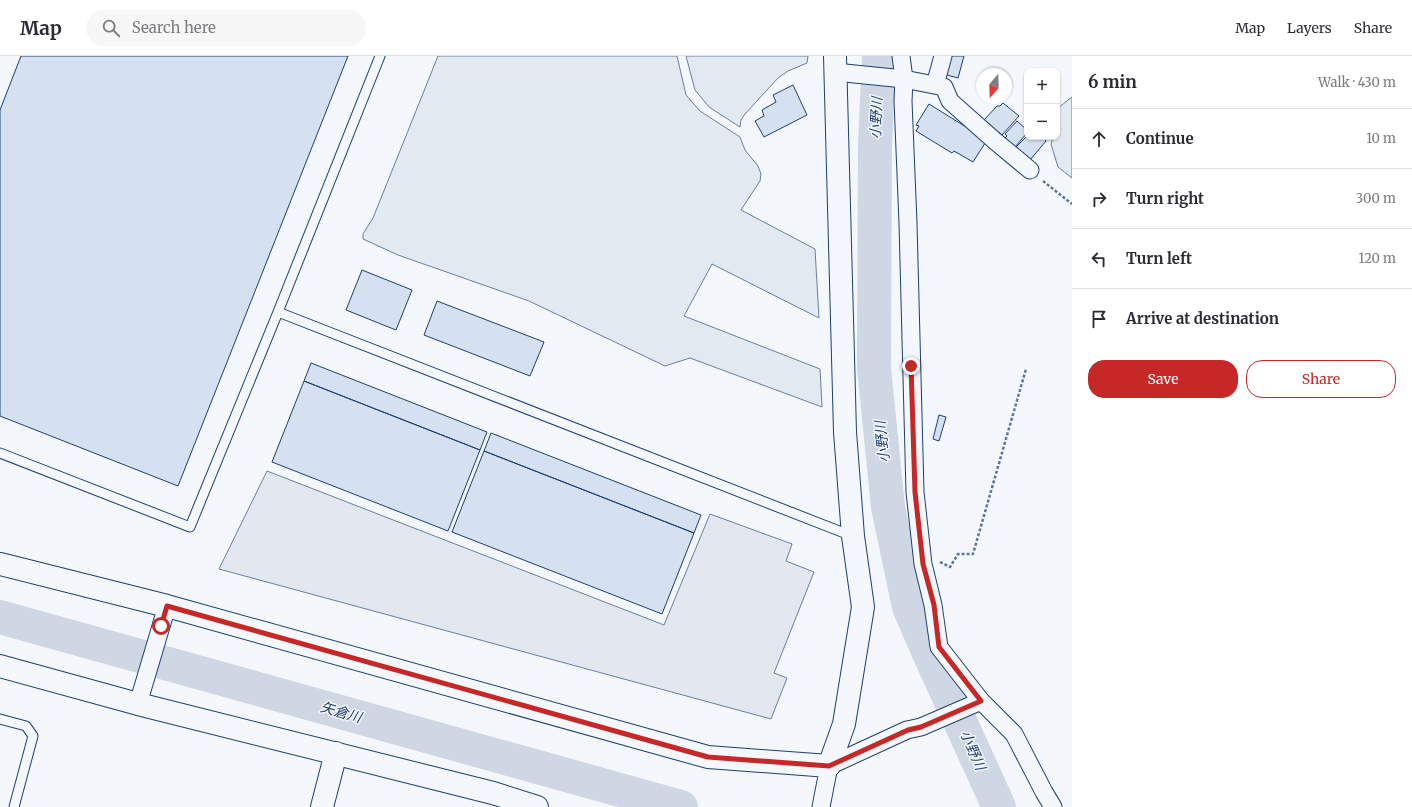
<!DOCTYPE html>
<html lang="en">
<head>
<meta charset="utf-8">
<style>
  body { margin:0; font-family:Merriweather,"Noto Sans JP",serif; background:#f7f7f7; color:#2b2b33 }
  .controls { position:absolute; right:12px; top:12px; display:grid; overflow:hidden; border-radius:8px; box-shadow:0 1px 3px #0004 }
  .controls button { width:36px; height:36px; display:grid; place-items:center; padding:0; border:0; border-bottom:1px solid #e1e1e2; background:#fff; color:#2b2b33; font:20px sans-serif }
  .compass { position:absolute; left:976px; top:12px; width:36px; height:36px; border-radius:50%; background:#fff; box-shadow:0 1px 3px #0004; rotate:199deg }
  .stop { position:absolute; width:12px; height:12px; margin:-9px; border:3px solid #c62828; border-radius:50%; background:#fff }
  .stop.end { background:#c62828; border-color:#fff; box-shadow:0 1px 4px #0008 }
  .list { margin:0; padding:0; list-style:none }
  h2 { display:flex; justify-content:space-between; align-items:center; height:52px; margin:0; padding:0 16px; font-size:17px }
  h2 small { font-size:13px; font-weight:400; color:#7c7c81 }
  .list li { display:grid; grid-template-columns:26px 1fr auto; gap:12px; align-items:center; box-sizing:border-box; height:60px; padding:0 16px; border-top:1px solid #e1e1e2 }
  .list b { display:block; font-size:15px; white-space:nowrap }
  .list em { font-size:13px; font-style:normal; color:#7c7c81 }
  .actions { display:flex; gap:8px; padding:12px 16px }
  .actions a { flex:1; padding:9px 0; border:1px solid #c62828; border-radius:16px; text-align:center; font-size:14px; color:#c62828 }
  .actions .main { background:#c62828; color:#fff }
  .icon { flex:none; width:22px; height:22px; fill:none; stroke:currentColor; stroke-width:2; stroke-linecap:round; stroke-linejoin:round }
  .map { position:relative; flex:none; width:1072px; height:751px; overflow:hidden }
  header { display:flex; align-items:center; gap:24px; box-sizing:border-box; height:56px; padding:0 20px; background:#fff; border-bottom:1px solid #e1e1e2 }
  header strong { font-size:19px }
  nav { display:flex; gap:22px; margin-inline-start:auto; font-size:14px }
  .search { width:280px; height:36px; background:#f7f7f7; display:flex; align-items:center; gap:10px; box-sizing:border-box; padding:0 14px; border-radius:22px; color:#7c7c81; font-size:15px }
  main { display:flex }
  aside { flex:1; background:#fff }
  .map>svg:first-child { display:block }
  .green { fill:#e3e9f0; stroke:#687fa3 }
  .parking { fill:#e3e8f0; stroke:#687fa3 }
  .lines { fill:none; stroke-linecap:round; stroke-linejoin:round }
  .river { stroke:#cfd7e4; stroke-width:34 }
  .building { fill:#d5e0f0; stroke:#1d3f73 }
  .lane-casing { stroke:#1d3f73; stroke-width:11 }
  .street-casing { stroke:#1d3f73; stroke-width:19 }
  .secondary-casing { stroke:#1d3f73; stroke-width:24 }
  .path { stroke:#5e769c; stroke-width:2.5; stroke-dasharray:3 2; stroke-linecap:butt }
  .lane { stroke:#f4f7fb; stroke-width:9 }
  .street { stroke:#f4f7fb; stroke-width:17 }
  .secondary { stroke:#f4f7fb; stroke-width:22 }
  .route { stroke:#c62828; stroke-width:5 }
  .labels { text-anchor:middle; stroke-width:3; stroke-linejoin:round; paint-order:stroke }
  .water-label { font-size:14px; font-style:italic; fill:#1d3f73; stroke:#f4f7fb }
</style>
</head>
<body>
<header>
<strong>Map</strong>
<div class="search"><svg class="icon" aria-label="search" viewBox="0 0 24 24"><circle cx="10" cy="10" r="6"/><path d="M15 15l6 6"/></svg>Search here</div>
<nav><a>Map</a><a>Layers</a><a>Share</a></nav>
</header>
<main>
<div class="map">
<svg width="1072" height="751" viewBox="0 0 1072 751">
  <rect width="100%" height="100%" fill="#f4f7fb"/>
  <path class="green" d="M 438,0 L 677,0 L 686,39 L 700,55 L 740,81 L 745,94 L 758,110 L 761,118 L 760,125 L 741,154 L 815,193 L 819,262 L 712,208 L 684,260 L 820,313 L 822,351 L 690,302 L 665,310 L 529,245 L 398,199 L 363,183 L 363,178 L 373,162 Z
    M 686,0 L 808,0 L 807,7 L 788,15 L 778,22 L 745,58 L 741,64 L 740,71 L 709,51 L 695,34 Z
    M 1072,41 L 1072,122 L 1058,111 L 1051,88 L 1053,81 L 1057,81 L 1058,52 Z"/>
  <path class="parking" d="M 267,415 L 664,569 L 710,458 L 792,488 L 786,505 L 814,516 L 774,617 L 787,622 L 771,663 L 219,513 Z"/>
  <g class="lines">
    <path class="river" d="M 879,0 L 875,89 L 874,312 L 888,451 L 909,551 L 928,595 L 999,751
      M 0,561 L 681,751"/>
  </g>
  <path class="building" d="M 21,0 L 348,0 L 178,430 L 0,360 L 0,54 Z
    M 948,0 L 964,0 L 958,22 L 943,18 Z
    M 793,29 L 807,59 L 764,81 L 755,65 L 764,60 L 762,54 L 776,46 L 773,39 Z
    M 1003,47 L 1019,60 L 1002,79 L 984,64 L 997,50 L 1000,50 Z
    M 929,48 L 987,84 L 973,106 L 954,95 L 952,97 L 916,75 L 919,70 L 916,69 Z
    M 1017,65 L 1027,74 L 1027,77 L 1015,91 L 1005,82 L 1007,80 L 1005,78 Z
    M 1027,80 L 1027,81 L 1043,81 L 1046,85 L 1030,104 L 1015,92 Z
    M 362,214 L 412,234 L 396,274 L 346,254 Z
    M 437,245 L 544,286 L 530,320 L 424,279 Z
    M 311,307 L 487,376 L 480,394 L 304,325 Z
    M 304,325 L 480,394 L 448,475 L 272,406 Z
    M 939,359 L 946,361 L 939,385 L 933,383 Z
    M 491,377 L 701,459 L 694,477 L 484,395 Z
    M 484,395 L 694,477 L 662,558 L 452,476 Z"/>
  <g class="lines">
    <defs>
      <path id="lane" d="M 278,256 L 852,480
        M 0,397 L 190,471 L 278,256 L 380,0
        M 0,663 L 26,670 L 33,680 L 14,751"/>
      <path id="street" d="M 901,0 L 904,23 L 903,45 L 908,167 L 915,436 L 923,508 L 933,549 L 939,591 L 981,645 L 1014,678 L 1044,736 L 1053,751
        M 835,16 L 904,23 L 944,31 L 950,45 L 995,85 L 1030,114
        M 935,29 L 943,0
        M 138,648 L 167,550
        M 821,751 L 829,710 L 907,674 L 921,671 L 981,645"/>
      <path id="secondary" d="M 0,508 L 167,550 L 708,701 L 829,710 L 844,668 L 863,551 L 853,480 L 845,376 L 835,0
        M 0,610 L 138,648 L 493,737 L 537,751
        M 322,751 L 336,697"/>
    </defs>
    <use href="#lane" class="lane-casing"/>
    <use href="#street" class="street-casing"/>
    <use href="#secondary" class="secondary-casing"/>
    <path class="path" d="M 1043,125 L 1072,148
      M 940,506 L 950,511 L 958,498 L 973,498 L 1026,313"/>
    <use href="#lane" class="lane"/>
    <use href="#street" class="street"/>
    <use href="#secondary" class="secondary"/>
  </g>
  <g class="lines">
    <path class="route" d="M 161,570 L 167,550 L 708,701 L 829,710 L 908,674 L 921,671 L 981,645 L 939,591 L 934,549 L 923,508 L 915,436 L 911,310"/>
  </g>
  <g class="labels">
    <g class="water-label">
      <text transform="translate(876 62) rotate(-87)" y="5">小野川</text>
      <text transform="translate(882 386) rotate(-96)" y="5">小野川</text>
      <text transform="translate(341 656) rotate(16)" y="5">矢倉川</text>
      <text transform="translate(973 694) rotate(66)" y="5">小野川</text>
    </g>
  </g>
</svg>
<div class="controls">
<button>+</button>
<button>−</button>
</div>
<svg class="compass" viewBox="-18 -18 36 36"><path d="M0-13l5 13h-10z" fill="#e53935"/><path d="M0 13l5-13h-10z" fill="#7c7c81"/></svg>
<div class="stop" style="left:161px;top:570px"></div>
<div class="stop end" style="left:911px;top:310px"></div>
</div>
<aside>
<h2>6 min<small>Walk · 430 m</small></h2>
<ul class="list">
<li><svg class="icon" aria-label="ahead" viewBox="0 0 24 24"><path d="M12 20V5M6 11l6-6 6 6"/></svg><div><b>Continue</b></div><em>10 m</em></li>
<li><svg class="icon" aria-label="right" viewBox="0 0 24 24"><path d="M7 20v-9h11M14 6l5 5-5 5"/></svg><div><b>Turn right</b></div><em>300 m</em></li>
<li><svg class="icon" aria-label="left" viewBox="0 0 24 24"><path d="M17 20v-9H6M10 6l-5 5 5 5"/></svg><div><b>Turn left</b></div><em>120 m</em></li>
<li><svg class="icon" aria-label="arrive" viewBox="0 0 24 24"><path d="M6 21V4h12l-3 4 3 4H6"/></svg><div><b>Arrive at destination</b></div></li>
</ul>
<div class="actions"><a class="main">Save</a><a>Share</a></div>
</aside>
</main>
</body>
</html>
